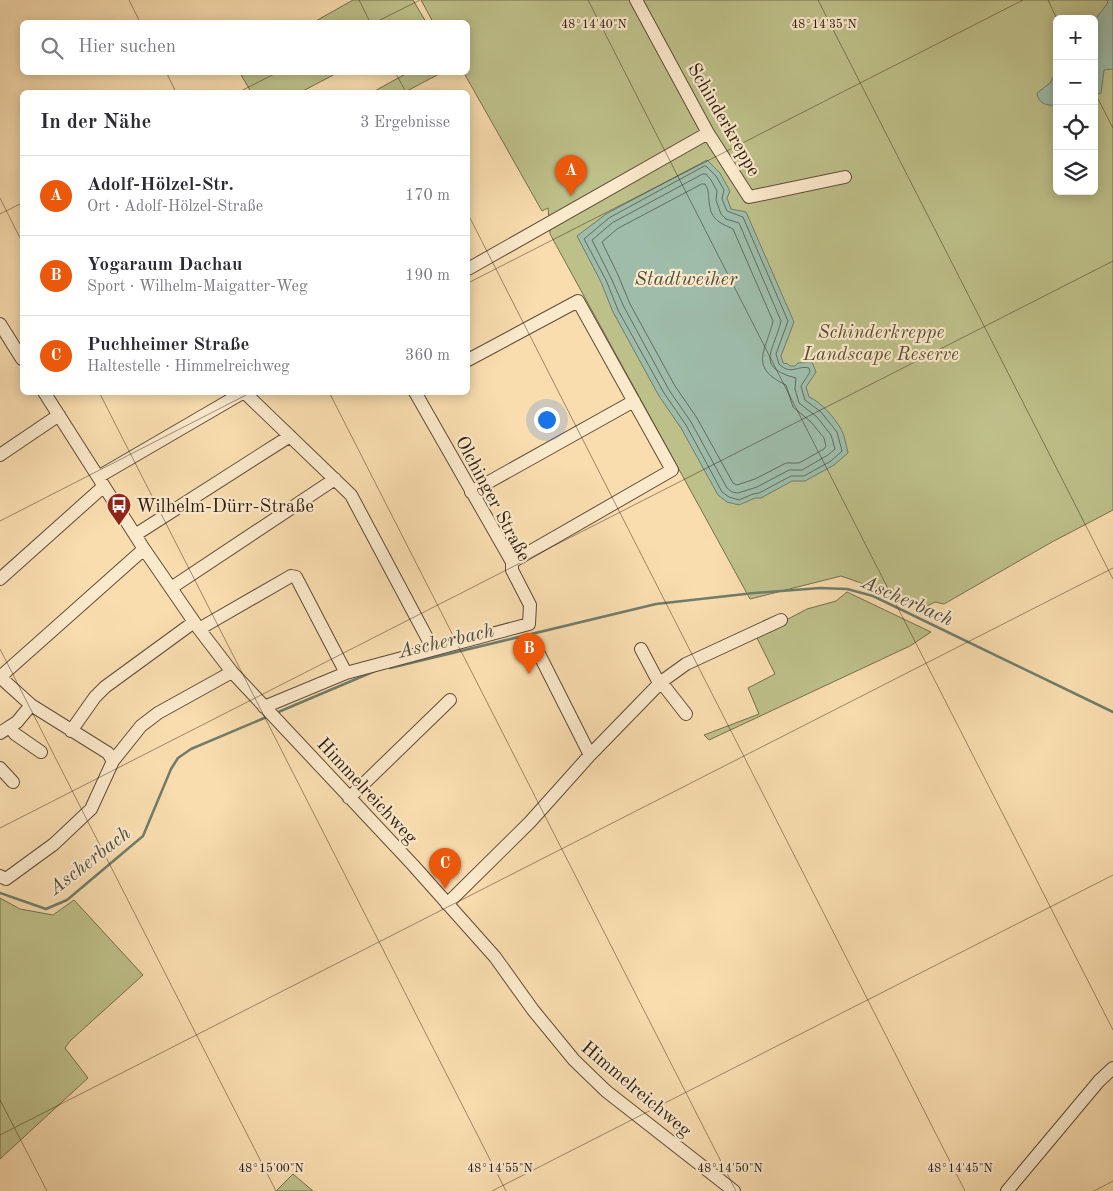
<!DOCTYPE html>
<html lang="de">
<head>
<meta charset="utf-8">
<style>
  body { margin:0; font-family:"Old Standard TT",serif; background:#f7f7f7; color:#2b2b33 }
  .controls { position:absolute; right:15px; top:15px; display:grid; overflow:hidden; border-radius:8px; box-shadow:0 2px 12px #0003 }
  .controls button { width:45px; height:45px; display:grid; place-items:center; padding:0; border:0; border-bottom:1px solid #e1e1e2; background:#fff; color:#2b2b33; font:25px sans-serif }
  .you { position:absolute; left:546px; top:419px; width:18px; height:18px; margin:-12px; border:4px solid #fff; border-radius:50%; background:#1a73e8; box-shadow:0 0 0 8px #1a73e833 }
  .badge { display:grid; place-items:center; width:32px; height:32px; border-radius:50%; background:#ea580c; color:#fff; font-size:16px; font-weight:700 }
  .pin { position:absolute; translate:-50% -41px; filter:drop-shadow(0 1px 2px #0008) }
  .pin::after { content:''; position:absolute; top:26px; width:18px; height:15px; background:inherit; clip-path:polygon(0 0,100% 0,50% 100%) }
  .list { margin:0; padding:0; list-style:none }
  h2 { display:flex; justify-content:space-between; align-items:center; height:65px; margin:0; padding:0 20px; font-size:21px }
  h2 small { font-size:16px; font-weight:400; color:#7c7c81 }
  .list li { display:grid; grid-template-columns:32px 1fr auto; gap:15px; align-items:center; box-sizing:border-box; height:80px; padding:0 20px; border-top:1px solid #e1e1e2 }
  .list b { display:block; font-size:19px; white-space:nowrap }
  .list p { margin:0; font-size:16px; white-space:nowrap; color:#7c7c81 }
  .list em { font-size:16px; font-style:normal; color:#7c7c81 }
  .icon { flex:none; width:28px; height:28px; fill:none; stroke:currentColor; stroke-width:2; stroke-linecap:round; stroke-linejoin:round }
  .map { position:relative; flex:none; width:1113px; height:1191px; overflow:hidden }
  .search { position:absolute; background:#fff; box-shadow:0 2px 12px #0003; left:20px; top:20px; width:450px; height:55px; display:flex; align-items:center; gap:12px; box-sizing:border-box; padding:0 18px; border-radius:8px; color:#7c7c81; font-size:19px }
  .panel { position:absolute; background:#fff; box-shadow:0 2px 12px #0003; left:20px; top:90px; width:450px; height:305px; border-radius:8px }
  .map>svg:first-child { display:block }
  .green { fill:#bec08a; stroke:#756e4e; fill-rule:evenodd }
  .water { fill:#9ebca9; stroke:#707c6c }
  .lines { fill:none; stroke-linecap:round; stroke-linejoin:round }
  .shore { stroke:#656c5d; stroke-width:1 }
  .stream { stroke:#707c6c; stroke-width:2.5 }
  .minor-casing { stroke:#5f4c38; stroke-width:14 }
  .minor { stroke:#fbe9cb; stroke-width:12 }
  .ticks { fill:none; stroke:#2c1c11; stroke-width:1; stroke-opacity:0.45 }
  .labels { text-anchor:middle; stroke-width:4.5; stroke-linejoin:round; paint-order:stroke }
  .street-label { font-size:19px; fill:#2c1c11; stroke:#fbe9cb }
  .park-label { font-size:19px; font-style:italic; fill:#584d35; stroke:#fbe9cb }
  .poi-label { font-size:19px; fill:#2c1c11; stroke:#fbe9cb; text-anchor:start }
  .water-label { font-size:20px; font-style:italic; fill:#4e4c3f; stroke:#fbe9cb }
  .ticks-label { font-size:12px; text-anchor:middle; fill:#2c1c11; stroke:#fbe9cb; stroke-width:4.5; stroke-linejoin:round; paint-order:stroke }
</style>
</head>
<body>
<div class="map">
<svg width="1113" height="1191" viewBox="0 0 1113 1191">
  <rect width="100%" height="100%" fill="#f9ddaf"/>
  <filter id="stains"><feTurbulence type="fractalNoise" baseFrequency=".004" numOctaves="4"/><feColorMatrix values="0 0 0 0 .2 0 0 0 0 .09 0 0 0 0 .02 0 0 0 .5 -.17"/></filter>
  <radialGradient id="worn" r=".72"><stop offset=".6" stop-color="#630" stop-opacity="0"/><stop offset="1" stop-color="#630" stop-opacity=".3"/></radialGradient>
  <path class="green" d="M 353,0 L 413,0 L 426,22 L 314,22 Z
    M 421,0 L 1113,0 L 1113,510 L 1052,542 L 944,604 L 935,602 L 927,606 L 841,576 L 750,599 L 550,234 L 548,208 L 542,211 L 464,73 L 468,72 L 468,22 L 433,22 ZM 1057,19 L 1094,19 L 1094,191 L 1057,191 Z
    M 409,72 L 441,73 L 405,92 L 373,92 Z
    M 240,73 L 337,73 L 301,92 L 251,92 Z
    M 847,592 L 931,632 L 910,646 L 709,740 L 704,735 L 759,714 L 748,688 L 775,674 L 756,636 L 807,609 L 836,601 Z
    M 0,898 L 20,909 L 53,915 L 74,900 L 143,975 L 70,1041 L 65,1048 L 88,1078 L 0,1159 Z
    M 293,1174 L 313,1191 L 276,1191 Z"/>
  <path class="water" d="M 1108,0 L 1113,0 L 1113,69 L 1104,70 L 1101,93 L 1094,95 L 1094,21 L 1107,4 Z
    M 1057,70 L 1057,105 C 1047,106 1038,104 1037,93 L 1050,83 Z
    M 707,160 L 720,173 L 730,191 L 727,198 L 731,209 L 746,212 L 794,322 L 781,356 L 783,363 L 788,364 L 790,366 L 795,366 L 798,363 L 812,362 L 816,372 L 806,387 L 809,397 C 821,402 834,417 841,429 C 845,436 846,445 848,453 L 834,465 L 805,481 L 792,481 L 761,498 L 755,498 L 739,505 L 727,502 L 718,495 L 681,428 L 659,396 L 613,312 L 601,282 L 577,236 L 606,214 Z"/>
  <g class="lines">
    <path class="shore" d="M 705,166 L 707,167 L 716,176 L 724,190 L 722,199 L 727,211 L 743,217 L 788,321 L 776,354 L 779,364 C 791,376 797,365 809,368 L 810,372 L 801,386 L 805,400 L 821,412 L 837,432 L 842,451 L 831,461 L 804,476 L 791,476 L 759,493 L 753,494 L 739,500 L 729,497 L 722,492 L 686,425 L 664,393 L 618,310 L 606,280 L 584,239 L 609,218 Z
      M 703,174 L 706,174 L 711,180 L 717,191 L 716,200 L 721,214 L 726,219 L 739,223 L 781,321 C 774,351 754,367 796,378 L 795,389 L 799,403 L 817,417 L 831,435 L 835,449 L 828,455 L 802,470 L 789,470 L 757,487 L 738,493 L 732,492 L 727,488 L 691,422 L 669,390 L 624,307 L 611,278 L 592,240 L 612,223 Z
      M 702,184 L 705,184 C 709,191 708,193 709,200 C 710,219 718,222 733,229 L 773,321 C 766,351 748,367 786,385 L 793,407 L 811,422 L 824,438 L 826,446 L 824,449 L 799,463 L 786,463 L 755,479 L 737,485 L 733,483 L 697,418 L 675,386 L 630,304 L 618,275 L 602,242 L 617,229 Z"/>
    <path class="stream" d="M 390,668 L 656,604 L 754,593 L 820,588 L 847,589 L 873,596 L 1113,712
      M 276,713 L 375,671
      M 0,893 L 46,909 L 67,900 L 143,836 L 171,769 L 178,758 L 191,749 L 269,716"/>
    <defs>
      <path id="minor" d="M 636,0 L 708,133 L 749,197 L 845,177
        M 468,269 L 708,133
        M 0,324 L 22,359
        M 468,360 L 578,301 L 672,470 L 512,562
        M 44,392 L 144,549 L 199,629 L 232,672 L 413,865 L 495,957 L 533,1010 L 574,1060 L 606,1091 L 734,1191
        M 244,392 L 351,495 L 433,649
        M 0,455 L 59,415
        M 98,477 L 244,392
        M 471,492 L 634,401
        M 135,535 L 290,436
        M 0,579 L 104,486
        M 171,588 L 335,479
        M 199,629 L 291,576 L 296,577 L 346,673
        M 641,649 L 659,683
        M 537,650 L 590,755
        M 0,677 L 144,549
        M 0,677 L 31,705 L 108,753 L 113,761
        M 661,682 L 686,714
        M 264,707 L 346,673 L 529,624 L 530,605 L 512,570 L 512,562 L 415,392
        M 10,727 L 15,734 L 41,752
        M 71,731 L 95,697 L 105,687 L 194,622
        M 0,733 L 17,722 L 31,705
        M 0,768 L 13,782
        M 349,798 L 450,700
        M 0,876 L 6,879 L 54,844 L 91,809 L 113,761 L 141,726 L 158,713 L 232,672
        M 447,904 L 530,822 L 590,755 L 661,682 L 686,664 L 781,620
        M 1007,1191 L 1099,1081 L 1113,1068"/>
    </defs>
    <use href="#minor" class="minor-casing"/>
    <use href="#minor" class="minor"/>
  </g>
  <path class="ticks" d="M 129,0 L 140,22M 359,0 L 370,22M 588,0 L 1113,1030M 818,0 L 1113,579M 1048,0 L 1057,19M 376,22 L 420,0M 166,72 L 176,92M 395,72 L 406,92M 1094,91 L 1113,128M 239,92 L 278,72M 0,198 L 22,242M 0,214 L 22,203M 468,214 L 965,1191M 468,283 L 1023,0M 99,392 L 506,1191M 329,392 L 736,1191M 0,521 L 252,392M 0,649 L 276,1191M 0,828 L 1113,261M 0,1100 L 47,1191M 0,1135 L 1113,568M 492,1191 L 1113,875M 1094,1191 L 1113,1181"/>
  <defs>
    <symbol id="bus-pin" viewBox="-11 -11 22 30"><path d="M0 17L-7.5 6A9.5 9.5 0 1 1 7.5 6Z" fill="#8f2418" stroke="#fbe9cb"/><path d="M-5-6H5V4H4V6H2V4H-2V6H-4V4H-5ZM-3.5-4V0h7V-4ZM-3.5 1.2v1.5H-2V1.2ZM2 1.2v1.5H3.5V1.2Z" fill="#fff"/></symbol>
  </defs>
  <g fill-rule="evenodd">
    <use href="#bus-pin" x="105" y="491" width="28" height="38"/>
  </g>
  <g class="labels">
    <g class="street-label">
      <text transform="translate(725 119) rotate(60)" y="7">Schinderkreppe</text>
      <text transform="translate(494 498) rotate(62)" y="7">Olchinger Straße</text>
      <text transform="translate(368 790) rotate(47)" y="7">Himmelreichweg</text>
      <text transform="translate(637 1088) rotate(40)" y="7">Himmelreichweg</text>
    </g>
    <g class="park-label">
      <text x="881" y="338">Schinderkreppe<tspan x="881" dy="22">Landscape Reserve</tspan></text>
    </g>
    <g class="poi-label">
      <text x="136" y="512">Wilhelm-Dürr-Straße</text>
    </g>
    <g class="water-label">
      <text x="686" y="285">Stadtweiher</text>
      <text transform="translate(908 600) rotate(24)" y="7">Ascherbach</text>
      <text transform="translate(446 640) rotate(-13)" y="7">Ascherbach</text>
      <text transform="translate(89 860) rotate(-38)" y="7">Ascherbach</text>
    </g>
  </g>
  <g class="ticks-label">
    <text x="594" y="28">48°14'40"N</text>
    <text x="824" y="28">48°14'35"N</text>
    <text x="271" y="1172">48°15'00"N</text>
    <text x="500" y="1172">48°14'55"N</text>
    <text x="730" y="1172">48°14'50"N</text>
    <text x="960" y="1172">48°14'45"N</text>
  </g>
  <rect width="100%" height="100%" filter="url(#stains)"/>
  <rect width="100%" height="100%" fill="url(#worn)"/>
</svg>
<div class="controls">
<button>+</button>
<button>−</button>
<button><svg class="icon" aria-label="locate" viewBox="0 0 24 24"><circle cx="12" cy="12" r="6"/><path d="M12 2v4M12 18v4M2 12h4M18 12h4"/></svg></button>
<button><svg class="icon" aria-label="layers" viewBox="0 0 24 24"><path d="M12 4l9 5-9 5-9-5zM3 14l9 5 9-5"/></svg></button>
</div>
<div class="you"></div>
<div class="pin badge" style="left:571px;top:196px">A</div>
<div class="pin badge" style="left:529px;top:674px">B</div>
<div class="pin badge" style="left:445px;top:889px">C</div>
<div class="search"><svg class="icon" aria-label="search" viewBox="0 0 24 24"><circle cx="10" cy="10" r="6"/><path d="M15 15l6 6"/></svg>Hier suchen</div>
<section class="panel">
<h2>In der Nähe<small>3 Ergebnisse</small></h2>
<ul class="list">
<li><span class="badge">A</span><div><b>Adolf-Hölzel-Str.</b><p>Ort · Adolf-Hölzel-Straße</p></div><em>170 m</em></li>
<li><span class="badge">B</span><div><b>Yogaraum Dachau</b><p>Sport · Wilhelm-Maigatter-Weg</p></div><em>190 m</em></li>
<li><span class="badge">C</span><div><b>Puchheimer Straße</b><p>Haltestelle · Himmelreichweg</p></div><em>360 m</em></li>
</ul>
</section>
</div>
</body>
</html>
